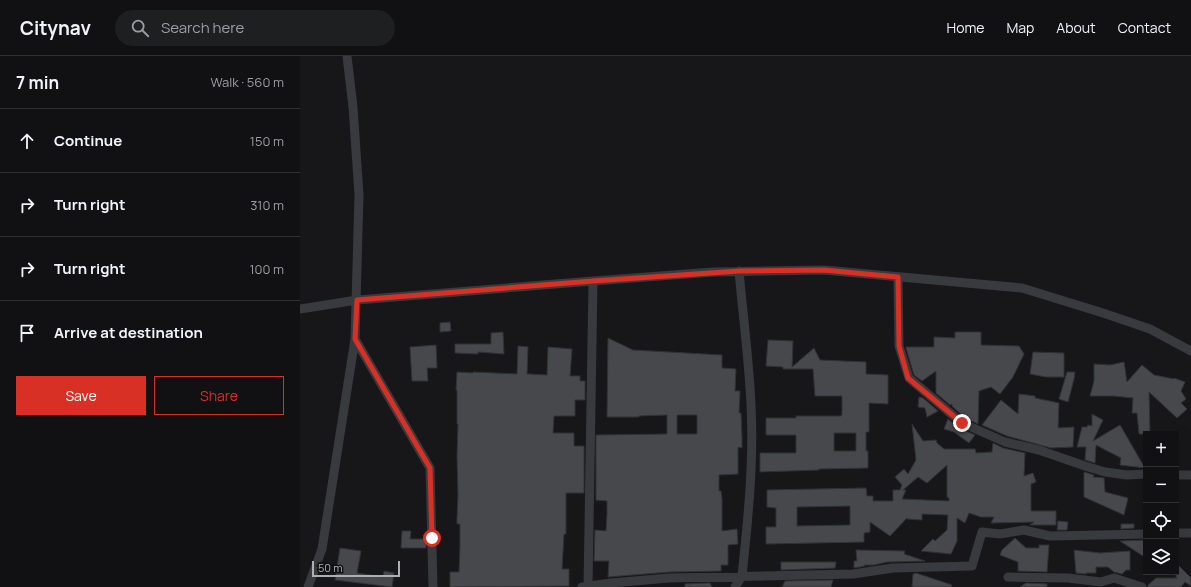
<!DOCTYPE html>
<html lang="en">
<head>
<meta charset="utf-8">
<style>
  body { margin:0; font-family:Manrope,sans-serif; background:#1e1f21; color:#f1f3f6 }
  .controls { position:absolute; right:12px; bottom:12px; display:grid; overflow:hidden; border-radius:0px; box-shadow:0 4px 16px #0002 }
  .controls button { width:36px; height:36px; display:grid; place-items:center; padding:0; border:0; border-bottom:1px solid #303133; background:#111113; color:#f1f3f6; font:20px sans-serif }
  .scale { position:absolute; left:12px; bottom:10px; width:88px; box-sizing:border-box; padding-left:4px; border:2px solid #abb0b7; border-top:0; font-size:11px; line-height:14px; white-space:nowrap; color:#abb0b7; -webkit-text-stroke:3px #121214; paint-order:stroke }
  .stop { position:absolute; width:12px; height:12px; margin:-9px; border:3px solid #d93025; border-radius:50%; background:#fff }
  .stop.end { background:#d93025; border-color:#fff; box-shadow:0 1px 4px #0008 }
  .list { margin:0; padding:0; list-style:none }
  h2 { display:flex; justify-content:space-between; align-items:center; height:52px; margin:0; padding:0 16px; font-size:17px }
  h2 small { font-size:13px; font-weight:400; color:#9c9da0 }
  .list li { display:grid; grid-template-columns:26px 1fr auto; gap:12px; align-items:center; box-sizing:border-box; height:64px; padding:0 16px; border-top:1px solid #303133 }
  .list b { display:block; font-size:15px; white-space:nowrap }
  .list em { font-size:13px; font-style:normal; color:#9c9da0 }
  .actions { display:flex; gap:8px; padding:12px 16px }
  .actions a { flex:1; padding:9px 0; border:1px solid #d93025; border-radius:0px; text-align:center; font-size:14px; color:#d93025 }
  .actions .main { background:#d93025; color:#fff }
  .icon { flex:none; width:22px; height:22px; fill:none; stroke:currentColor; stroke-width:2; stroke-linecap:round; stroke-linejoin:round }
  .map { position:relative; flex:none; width:891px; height:531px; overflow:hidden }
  header { display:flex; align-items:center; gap:24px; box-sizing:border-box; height:56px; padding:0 20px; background:#111113; border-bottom:1px solid #303133 }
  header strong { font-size:19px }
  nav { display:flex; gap:22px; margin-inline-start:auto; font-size:14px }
  .search { width:280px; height:36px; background:#1e1f21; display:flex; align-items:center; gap:10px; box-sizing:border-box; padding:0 14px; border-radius:22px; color:#9c9da0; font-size:15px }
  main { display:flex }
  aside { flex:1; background:#111113 }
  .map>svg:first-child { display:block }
  .building { fill:#46484b; stroke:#313235; fill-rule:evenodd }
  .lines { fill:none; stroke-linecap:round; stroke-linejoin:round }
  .street { stroke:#393a3e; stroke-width:9 }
  .route { stroke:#d93025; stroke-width:5 }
</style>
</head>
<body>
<header>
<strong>Citynav</strong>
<div class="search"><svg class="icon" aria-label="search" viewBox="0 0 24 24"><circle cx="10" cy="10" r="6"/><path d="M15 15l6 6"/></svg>Search here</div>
<nav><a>Home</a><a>Map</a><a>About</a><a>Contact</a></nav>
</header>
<main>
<aside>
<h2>7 min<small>Walk · 560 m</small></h2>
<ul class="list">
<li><svg class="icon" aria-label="ahead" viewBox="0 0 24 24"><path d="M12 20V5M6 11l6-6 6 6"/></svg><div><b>Continue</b></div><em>150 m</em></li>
<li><svg class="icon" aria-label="right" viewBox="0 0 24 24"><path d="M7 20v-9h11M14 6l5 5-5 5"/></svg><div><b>Turn right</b></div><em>310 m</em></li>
<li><svg class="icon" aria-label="right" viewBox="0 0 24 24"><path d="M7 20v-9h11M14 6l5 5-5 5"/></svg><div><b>Turn right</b></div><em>100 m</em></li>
<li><svg class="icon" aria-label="arrive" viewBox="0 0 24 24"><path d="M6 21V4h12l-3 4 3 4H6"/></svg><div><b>Arrive at destination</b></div></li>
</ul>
<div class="actions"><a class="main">Save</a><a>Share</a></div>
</aside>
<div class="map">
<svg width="891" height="531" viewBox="0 0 891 531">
  <rect width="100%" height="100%" fill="#171719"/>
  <path class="building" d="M 150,266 L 151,275 L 140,276 L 140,267 Z
    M 203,276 L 204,298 L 178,296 L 178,298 L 155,297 L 155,288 L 191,288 L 191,277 Z
    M 655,276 L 681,276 L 681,289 L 719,290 L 724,298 L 713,321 L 700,338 L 691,331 L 679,335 L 678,368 L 665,362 L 652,350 L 652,348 L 650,349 L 636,337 L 636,315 L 622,325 L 614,319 L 606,292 L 606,291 L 634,291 L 634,281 L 655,282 Z
    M 308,282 L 333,294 L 422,299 L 422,312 L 436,313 L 435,335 L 440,335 L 439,357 L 441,357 L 442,382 L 442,392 L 438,391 L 438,418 L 419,419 L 419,435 L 421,435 L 422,443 L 422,475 L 437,473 L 438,488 L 428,489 L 428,509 L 421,509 L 421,515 L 369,516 L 308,521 L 309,505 L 294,505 L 295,474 L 306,475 L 307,458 L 307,445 L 296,444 L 296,379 L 367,378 L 367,359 L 339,360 L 339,361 L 307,361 ZM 377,359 L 397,359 L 397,378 L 377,378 Z
    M 468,284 L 493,285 L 492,311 L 514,292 L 520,304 L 566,306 L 566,318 L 588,319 L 588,348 L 569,347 L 569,376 L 566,376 L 566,395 L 568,395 L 568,412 L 519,413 L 519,414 L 460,416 L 460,397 L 496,397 L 496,379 L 466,379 L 466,362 L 496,362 L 496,360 L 541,360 L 542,359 L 542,340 L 515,340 L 513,313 L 483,313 L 483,311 L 466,310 ZM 534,377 L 556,377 L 556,395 L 534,395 Z
    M 136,289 L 137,312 L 127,312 L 128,325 L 112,325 L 110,291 Z
    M 218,290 L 228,291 L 227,318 L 229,318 L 247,319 L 248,291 L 272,293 L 270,320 L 280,320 L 280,325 L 285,325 L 285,344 L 275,344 L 275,360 L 254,360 L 253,377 L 274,377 L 274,390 L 284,390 L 284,437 L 266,437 L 266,478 L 264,478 L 262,513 L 269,513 L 269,530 L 150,531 L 150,516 L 159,516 L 160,490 L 160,468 L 157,468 L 157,462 L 158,439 L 157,401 L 158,368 L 157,368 L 157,334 L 156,334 L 157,316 L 173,317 L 173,316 L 217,318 Z
    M 733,296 L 764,297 L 764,321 L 746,321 L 730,318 Z
    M 824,306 L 827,326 L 842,309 L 854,319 L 874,323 L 874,322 L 885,326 L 881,335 L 886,343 L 881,347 L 887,353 L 877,362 L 849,336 L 850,378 L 839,378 L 837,357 L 832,357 L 833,342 L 814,340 L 790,340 L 794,325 L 794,308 L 810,309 Z
    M 767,316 L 775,316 L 774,323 L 768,346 L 759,343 Z
    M 719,338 L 735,340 L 735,342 L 759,347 L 758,372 L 774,371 L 773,391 L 751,392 L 707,380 L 682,369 L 701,344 L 718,358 Z
    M 619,341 L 623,342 L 638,355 L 627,361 L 625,352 L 618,351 Z
    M 792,358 L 803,364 L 793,385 L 820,369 L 845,412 L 820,409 L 821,402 L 796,389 L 795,407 L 785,404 L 786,391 L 777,391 L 782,371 L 787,371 L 788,369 L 792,370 Z
    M 648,363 L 659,372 L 675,379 L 669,387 L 654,376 L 644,373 Z
    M 612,368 L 623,385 L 636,384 L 637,387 L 644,393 L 675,393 L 676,397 L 692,396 L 693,387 L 703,392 L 725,397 L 724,420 L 733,417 L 736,426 L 731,428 L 731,455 L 756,455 L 756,469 L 730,469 L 734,466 L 691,467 L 694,461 L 681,461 L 669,457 L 665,467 L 657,462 L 657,485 L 651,498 L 621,495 L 633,483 L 635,485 L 647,474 L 648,459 L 622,458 L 622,464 L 607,463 L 607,462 L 590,480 L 570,466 L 570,476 L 564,477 L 564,486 L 466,488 L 466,471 L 476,471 L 476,452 L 467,451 L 467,434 L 566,432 L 567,440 L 573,440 L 573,445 L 593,445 L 593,434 L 600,434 L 602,429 L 595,421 L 604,413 L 608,418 L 616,404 ZM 647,409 L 647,441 L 649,442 L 649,445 L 602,443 L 606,434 L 603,434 L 618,421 L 627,427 ZM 550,450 L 550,469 L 497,470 L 497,451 Z
    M 784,416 L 794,419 L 793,421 L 804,422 L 805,436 L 828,442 L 824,459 L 784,441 Z
    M 758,465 L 768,466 L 767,474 L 757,474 Z
    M 821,468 L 834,468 L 834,472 L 821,473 Z
    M 102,475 L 111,475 L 110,483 L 126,483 L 126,492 L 101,492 Z
    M 715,482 L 726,492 L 739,492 L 739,489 L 749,489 L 747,516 L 718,515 L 718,506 L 700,499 L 702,494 Z
    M 846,484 L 846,502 L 820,485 L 822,485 Z
    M 40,492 L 61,495 L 57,517 L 83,521 L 84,515 L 94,517 L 92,531 L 35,524 Z
    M 556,494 L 605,495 L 604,498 L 625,505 L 587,506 L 574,509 L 564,509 L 565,510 L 554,512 L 554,505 L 557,505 Z
    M 774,494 L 800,497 L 830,495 L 830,514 L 826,514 L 822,518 L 814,516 L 808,511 L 796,511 L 796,517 L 786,517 L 786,518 L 776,517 Z
    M 481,506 L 536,506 L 535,512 L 481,514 Z
    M 876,507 L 891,522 L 891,530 L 885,526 L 881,531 L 848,531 L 848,529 L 856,522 L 877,522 L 876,521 Z
    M 616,517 L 652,529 L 651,531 L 612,531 L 613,518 Z
    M 533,524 L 531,531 L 482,531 L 485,525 Z
    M 410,527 L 412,531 L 385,531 L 385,528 Z
    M 726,527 L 747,528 L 747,531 L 720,531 Z"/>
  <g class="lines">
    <path class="street" d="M 598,221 L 599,290 L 609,322 L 662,367 L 705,386 L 739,394 L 785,410 L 805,416 L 827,419 L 846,418
      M 0,253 L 57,244 L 293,225 L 413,216 L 524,214 L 722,232 L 803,257 L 850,273 L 891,295
      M 55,283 L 130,412 L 133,531
      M 876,419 L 891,419
      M 876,477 L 891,477
      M 708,521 L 768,522 L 801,526 L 814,522 L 842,531
      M 8,531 L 22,493 L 55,283 L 59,139 L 53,51 L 47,0
      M 282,531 L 311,527 L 369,522 L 553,518 L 593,512 L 672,510 L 682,476 L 700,478 L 724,474 L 750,480 L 846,478
      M 288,531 L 293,225
      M 435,531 L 442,520 C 448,463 454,406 451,349 C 449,304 443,260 439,215"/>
  </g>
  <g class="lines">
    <path class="route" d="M 132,482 L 130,412 L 55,283 L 57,244 L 293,225 L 439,215 L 524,214 L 598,221 L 599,290 L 608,322 L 662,367"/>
  </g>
</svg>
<div class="controls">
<button>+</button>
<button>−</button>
<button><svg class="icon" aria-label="locate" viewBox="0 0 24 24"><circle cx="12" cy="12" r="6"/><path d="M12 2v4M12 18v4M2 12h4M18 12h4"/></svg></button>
<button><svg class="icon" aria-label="layers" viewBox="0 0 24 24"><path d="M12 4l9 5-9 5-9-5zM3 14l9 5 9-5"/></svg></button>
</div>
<div class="scale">50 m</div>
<div class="stop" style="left:132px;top:482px"></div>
<div class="stop end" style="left:662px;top:367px"></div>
</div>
</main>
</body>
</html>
